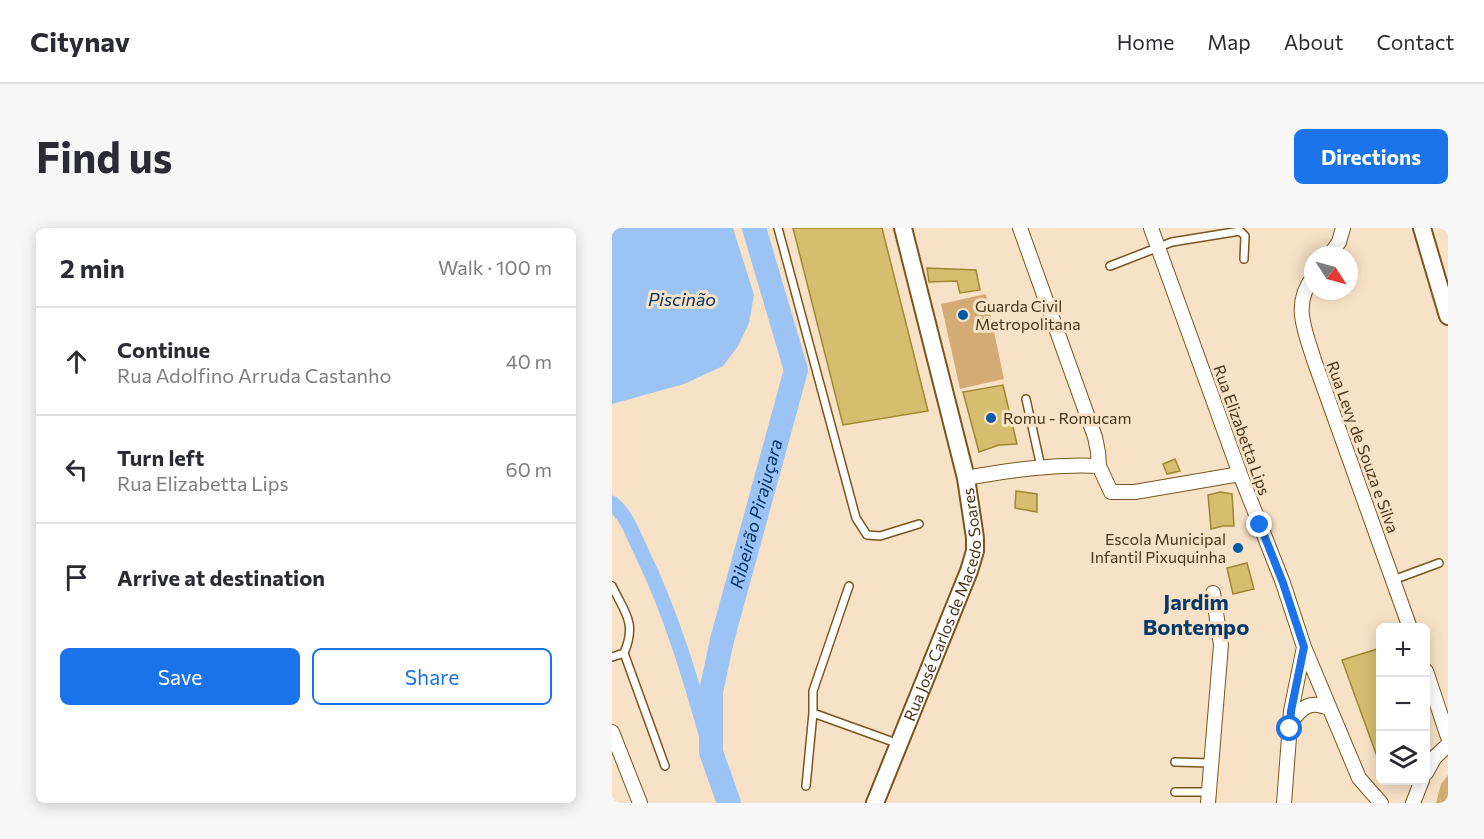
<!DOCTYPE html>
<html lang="en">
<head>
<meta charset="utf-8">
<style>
  body { margin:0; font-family:Commissioner,sans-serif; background:#f7f7f7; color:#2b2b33 }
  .controls { position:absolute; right:18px; bottom:18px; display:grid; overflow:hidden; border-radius:9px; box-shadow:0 3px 15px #0003 }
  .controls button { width:54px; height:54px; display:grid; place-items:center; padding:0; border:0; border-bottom:2px solid #e1e1e2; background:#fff; color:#2b2b33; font:30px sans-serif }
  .compass { position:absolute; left:692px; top:18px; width:54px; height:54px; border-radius:50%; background:#fff; box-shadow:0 3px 15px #0003; rotate:126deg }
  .stop { position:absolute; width:18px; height:18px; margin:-14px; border:4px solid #1a73e8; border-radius:50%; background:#fff }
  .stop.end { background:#1a73e8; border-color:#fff; box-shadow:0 2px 6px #0008 }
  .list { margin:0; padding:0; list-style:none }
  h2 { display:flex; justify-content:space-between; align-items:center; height:78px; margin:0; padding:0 24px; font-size:26px }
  h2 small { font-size:20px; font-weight:400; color:#7c7c81 }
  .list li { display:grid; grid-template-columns:39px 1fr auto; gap:18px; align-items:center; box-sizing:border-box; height:108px; padding:0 24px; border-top:2px solid #e1e1e2 }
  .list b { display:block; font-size:22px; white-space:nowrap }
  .list p { margin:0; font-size:20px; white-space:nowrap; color:#7c7c81 }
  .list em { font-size:20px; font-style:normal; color:#7c7c81 }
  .actions { display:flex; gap:12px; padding:18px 24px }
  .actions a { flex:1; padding:14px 0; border:2px solid #1a73e8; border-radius:9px; text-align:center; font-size:21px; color:#1a73e8 }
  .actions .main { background:#1a73e8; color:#fff }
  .icon { flex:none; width:33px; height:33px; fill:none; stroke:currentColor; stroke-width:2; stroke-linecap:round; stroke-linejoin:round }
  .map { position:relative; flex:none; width:836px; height:575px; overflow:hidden; border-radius:9px }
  header { display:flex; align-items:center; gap:36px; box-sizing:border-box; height:84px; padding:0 30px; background:#fff; border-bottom:2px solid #e1e1e2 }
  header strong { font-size:28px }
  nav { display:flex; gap:33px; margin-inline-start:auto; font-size:21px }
  .intro { display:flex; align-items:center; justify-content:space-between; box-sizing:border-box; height:144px; padding:0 36px }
  h1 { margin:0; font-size:42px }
  .button { padding:15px 27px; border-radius:9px; background:#1a73e8; color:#fff; font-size:21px; font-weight:700 }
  main { display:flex; gap:36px; padding:0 36px }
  aside { flex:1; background:#fff; border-radius:9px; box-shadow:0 3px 15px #0003 }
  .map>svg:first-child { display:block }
  .green { fill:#d4ab74 }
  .water { fill:#9bc3f3 }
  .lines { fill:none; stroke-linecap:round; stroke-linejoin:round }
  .canal { stroke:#9bc3f3; stroke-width:15 }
  .river { stroke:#9bc3f3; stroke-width:24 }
  .building { fill:#d5be70; stroke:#9f8832; stroke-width:1.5 }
  .service-casing { stroke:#7a551d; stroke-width:10 }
  .minor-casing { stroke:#7a551d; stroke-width:16 }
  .tertiary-casing { stroke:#7a551d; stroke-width:20 }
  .service { stroke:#fff; stroke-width:7 }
  .minor { stroke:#fff; stroke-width:14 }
  .tertiary { stroke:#fff; stroke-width:16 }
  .route { stroke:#1a73e8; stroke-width:8 }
  .poi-dot { fill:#055aa8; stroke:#f8e2c7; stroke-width:2 }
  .labels { text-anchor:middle; stroke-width:6; stroke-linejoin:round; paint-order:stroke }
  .poi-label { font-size:16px; fill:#493416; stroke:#f8e2c7; text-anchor:start }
  .street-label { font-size:16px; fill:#493416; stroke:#f8e2c7 }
  .water-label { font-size:18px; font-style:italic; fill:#003469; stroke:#f8e2c7 }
  .district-label { font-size:22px; font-weight:bold; fill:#08396b; stroke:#f8e2c7 }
</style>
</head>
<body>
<header>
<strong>Citynav</strong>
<nav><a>Home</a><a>Map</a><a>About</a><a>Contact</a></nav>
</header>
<div class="intro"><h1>Find us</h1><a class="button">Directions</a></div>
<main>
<aside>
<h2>2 min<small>Walk · 100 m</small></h2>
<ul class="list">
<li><svg class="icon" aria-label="ahead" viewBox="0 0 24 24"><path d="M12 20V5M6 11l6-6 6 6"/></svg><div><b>Continue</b><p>Rua Adolfino Arruda Castanho</p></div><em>40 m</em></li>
<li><svg class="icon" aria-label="left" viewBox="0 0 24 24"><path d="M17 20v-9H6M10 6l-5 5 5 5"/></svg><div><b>Turn left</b><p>Rua Elizabetta Lips</p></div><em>60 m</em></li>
<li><svg class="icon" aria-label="arrive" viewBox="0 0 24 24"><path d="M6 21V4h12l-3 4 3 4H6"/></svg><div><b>Arrive at destination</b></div></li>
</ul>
<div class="actions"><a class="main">Save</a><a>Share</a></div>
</aside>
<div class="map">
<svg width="836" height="575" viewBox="0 0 836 575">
  <rect width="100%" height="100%" fill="#f8e2c7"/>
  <path class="green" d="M 374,66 L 392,151 L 348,161 L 329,76 Z
    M 836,547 L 836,575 L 824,575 L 829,556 Z"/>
  <path class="water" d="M 0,0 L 121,0 L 142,67 L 137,95 L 126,118 L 111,138 L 72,156 L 0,176 Z"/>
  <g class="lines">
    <path class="canal" d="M 0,275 C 15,288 20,304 28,321 C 60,386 80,455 99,524"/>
    <path class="river" id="s1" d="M 117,575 L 99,524 L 99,464 L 110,412 L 184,142 L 142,0"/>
  </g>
  <path class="building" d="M 181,0 L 270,0 L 316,183 L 231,197 Z
    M 315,40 L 364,42 L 368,62 L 348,65 L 345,53 L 317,54 Z
    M 391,157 L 405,216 L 387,217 L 367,224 L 351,164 Z
    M 563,231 L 568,243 L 555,246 L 551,236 Z
    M 404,263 L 425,266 L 425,284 L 403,280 Z
    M 608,264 L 620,266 L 622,298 L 611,298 L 599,301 L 596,267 Z
    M 635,335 L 642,361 L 621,366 L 615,340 Z
    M 768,420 L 768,534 L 767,534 L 730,432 Z"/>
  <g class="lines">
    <defs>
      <path id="service" d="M 166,0 L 244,290 L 255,307 L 268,308 L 307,296
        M 498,38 L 560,14 L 628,3 L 633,8 L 632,31
        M 414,171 L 429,239
        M 781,352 L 827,335
        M 0,358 C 13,385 25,395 12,425
        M 0,429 L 12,425 L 53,538
        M 201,485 L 201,463 L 237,358
        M 563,534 L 599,535
        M 194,558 L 201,485 L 287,516
        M 563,564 L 597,564"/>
      <path id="minor" d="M 408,0 L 483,209 L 486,224 L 487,238
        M 539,0 L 628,246 L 671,355 L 692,419 L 747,550 L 769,575
        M 718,27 L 727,14 L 731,0
        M 701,49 C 680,77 693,102 702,132 L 798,400
        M 354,250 C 399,242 441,236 487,238 L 499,264 L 523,264 L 628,246
        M 814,443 L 836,509
        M 679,494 C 690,479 698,472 717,480
        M 0,504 L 28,575
        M 814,545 L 823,529 L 836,517
        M 596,575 L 609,417 L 601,365
        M 672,575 L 679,483 L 692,419
        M 801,575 L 810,552"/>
      <g id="tertiary">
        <path d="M 810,0 L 836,88"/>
        <path id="s2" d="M 263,575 L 357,343 L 363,323 L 363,310 L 354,250 L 291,0"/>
      </g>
    </defs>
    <use href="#service" class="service-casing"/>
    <use href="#minor" class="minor-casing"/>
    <use href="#tertiary" class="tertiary-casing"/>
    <use href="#service" class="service"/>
    <use href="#minor" class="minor"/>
    <use href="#tertiary" class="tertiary"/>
  </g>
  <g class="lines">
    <path class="route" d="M 648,297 L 671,355 L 692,419 L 679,483 L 678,501"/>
  </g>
  <g class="poi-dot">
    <circle cx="351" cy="87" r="6"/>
    <circle cx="379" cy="190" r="6"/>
    <circle cx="626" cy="320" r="6"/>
  </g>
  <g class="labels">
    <g class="poi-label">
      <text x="363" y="84">Guarda Civil<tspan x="363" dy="18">Metropolitana</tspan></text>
      <text x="391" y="196">Romu - Romucam</text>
      <text x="614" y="317" text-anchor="end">Escola Municipal<tspan x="614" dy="18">Infantil Pixuquinha</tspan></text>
    </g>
    <g class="street-label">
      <text transform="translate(630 202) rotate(70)" y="6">Rua Elizabetta Lips</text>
      <text transform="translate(751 219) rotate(70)" y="6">Rua Levy de Souza e Silva</text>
      <text dy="6" stroke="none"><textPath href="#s2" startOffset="212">Rua José Carlos de Macedo Soares</textPath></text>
    </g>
    <g class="water-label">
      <text x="70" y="78">Piscinão</text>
      <text dy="6" stroke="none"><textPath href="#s1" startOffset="298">Ribeirão Pirajuçara</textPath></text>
    </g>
    <g class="district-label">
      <text x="584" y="382">Jardim<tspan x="584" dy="25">Bontempo</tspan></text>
    </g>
  </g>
</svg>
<div class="controls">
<button>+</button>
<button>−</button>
<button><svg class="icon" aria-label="layers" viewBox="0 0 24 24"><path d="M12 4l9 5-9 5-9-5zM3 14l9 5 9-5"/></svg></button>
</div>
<svg class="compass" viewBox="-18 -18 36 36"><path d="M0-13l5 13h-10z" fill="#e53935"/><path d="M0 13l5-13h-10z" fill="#7c7c81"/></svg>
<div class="stop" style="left:678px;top:501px"></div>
<div class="stop end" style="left:648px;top:297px"></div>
</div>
</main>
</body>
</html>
